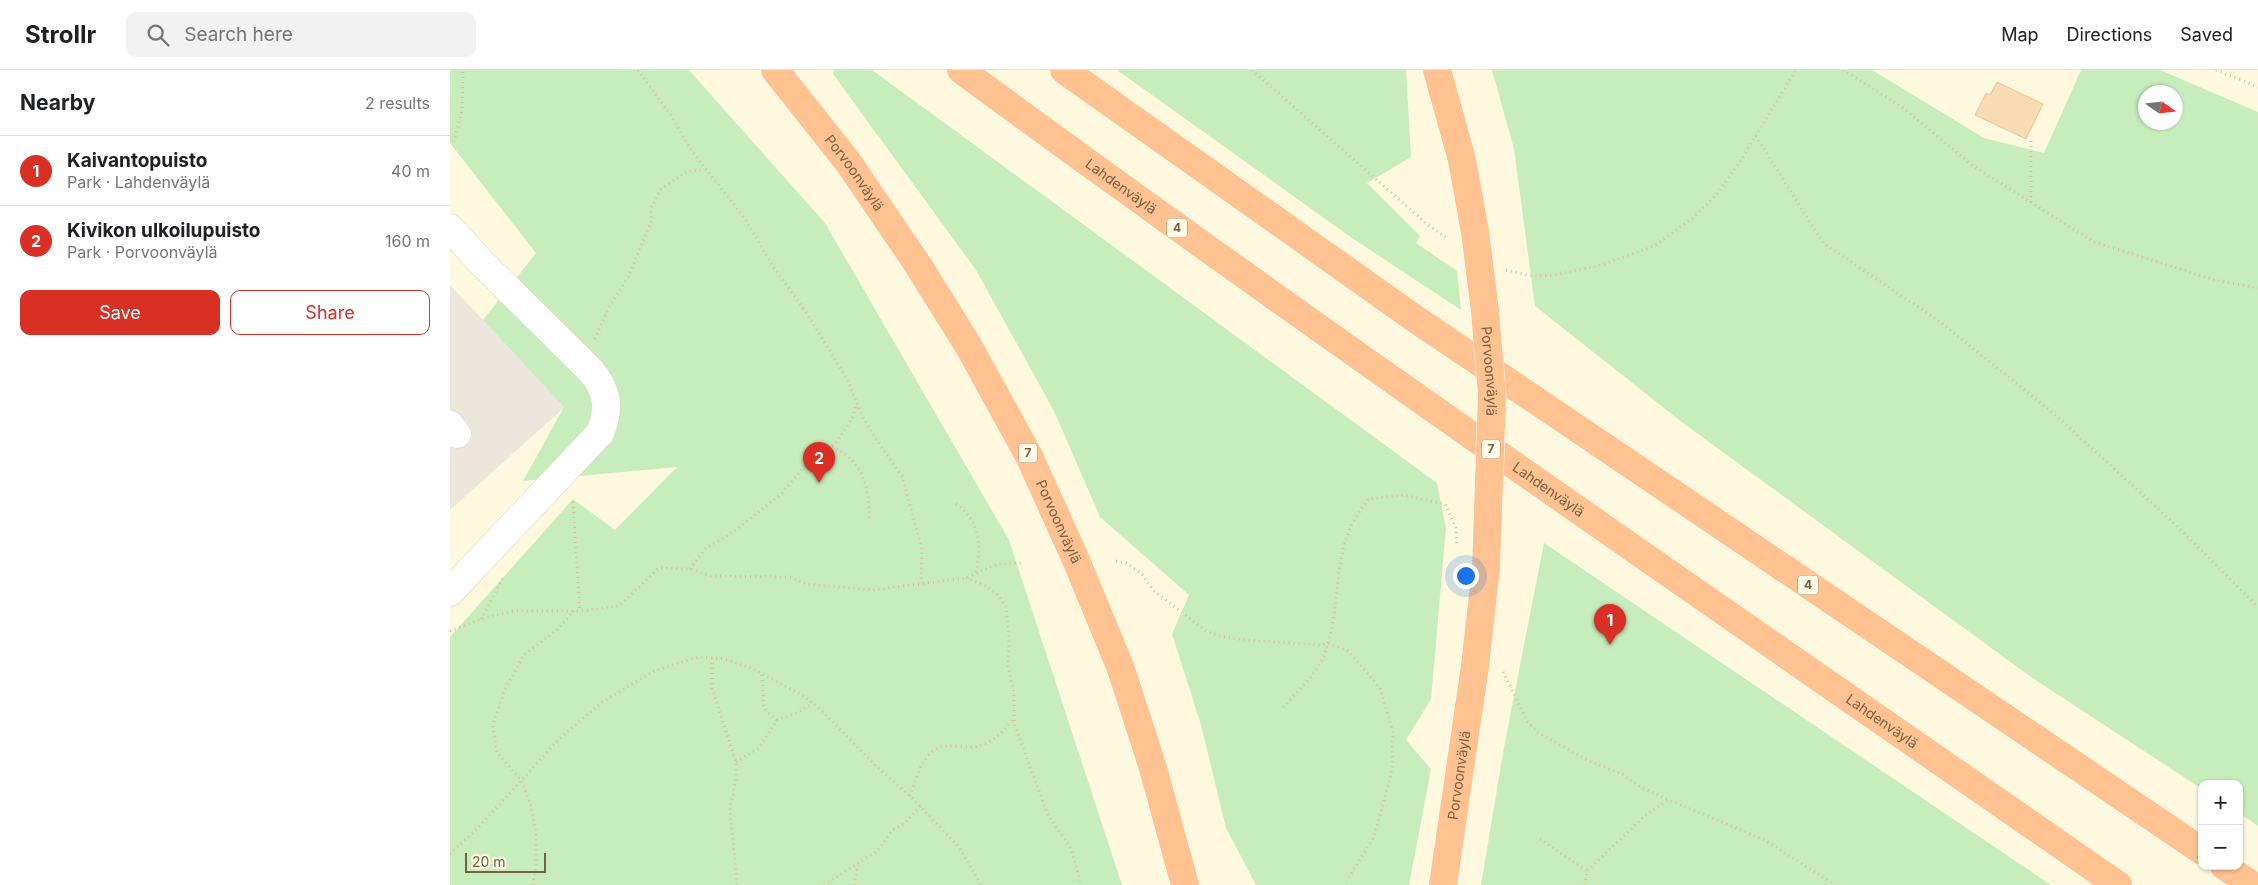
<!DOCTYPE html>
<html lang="en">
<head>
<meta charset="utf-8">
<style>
  body { margin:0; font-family:Inter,sans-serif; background:#f2f2f2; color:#202124 }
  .controls { position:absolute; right:15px; bottom:15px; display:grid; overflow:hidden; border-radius:10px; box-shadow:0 1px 4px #0004 }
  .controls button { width:45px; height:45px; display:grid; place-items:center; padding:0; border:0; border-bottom:1px solid #e0e0e0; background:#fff; color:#202124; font:25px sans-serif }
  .compass { position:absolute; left:1688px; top:15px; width:45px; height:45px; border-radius:50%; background:#fff; box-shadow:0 1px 4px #0004; rotate:104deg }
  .scale { position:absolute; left:15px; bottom:12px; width:81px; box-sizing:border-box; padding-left:5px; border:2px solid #776044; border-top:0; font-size:14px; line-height:18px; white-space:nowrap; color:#776044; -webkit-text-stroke:4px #fffae8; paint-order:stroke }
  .you { position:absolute; left:1015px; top:505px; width:18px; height:18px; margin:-12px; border:4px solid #fff; border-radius:50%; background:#1a73e8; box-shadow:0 0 0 8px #1a73e833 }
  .badge { display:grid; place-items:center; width:32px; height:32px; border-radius:50%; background:#d93025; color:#fff; font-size:16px; font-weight:700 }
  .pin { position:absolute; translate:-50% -41px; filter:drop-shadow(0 1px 2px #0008) }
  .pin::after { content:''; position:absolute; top:26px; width:18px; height:15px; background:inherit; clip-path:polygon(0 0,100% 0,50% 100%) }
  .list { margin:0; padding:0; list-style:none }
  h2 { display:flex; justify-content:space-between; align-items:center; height:65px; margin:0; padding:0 20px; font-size:21px }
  h2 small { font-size:16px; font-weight:400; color:#757577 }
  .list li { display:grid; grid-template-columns:32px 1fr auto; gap:15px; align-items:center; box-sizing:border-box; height:70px; padding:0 20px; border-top:1px solid #e0e0e0 }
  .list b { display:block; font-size:19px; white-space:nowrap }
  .list p { margin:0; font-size:16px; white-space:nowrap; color:#757577 }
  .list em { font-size:16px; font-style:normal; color:#757577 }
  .actions { display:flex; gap:10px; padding:15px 20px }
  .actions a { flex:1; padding:11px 0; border:1px solid #d93025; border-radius:10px; text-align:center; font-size:18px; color:#d93025 }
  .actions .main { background:#d93025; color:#fff }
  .icon { flex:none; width:28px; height:28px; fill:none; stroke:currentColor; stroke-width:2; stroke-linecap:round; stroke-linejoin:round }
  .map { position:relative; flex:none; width:1808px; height:815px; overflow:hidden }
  header { display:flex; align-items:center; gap:30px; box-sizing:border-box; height:70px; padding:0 25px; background:#fff; border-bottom:1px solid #e0e0e0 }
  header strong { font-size:24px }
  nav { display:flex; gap:28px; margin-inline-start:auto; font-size:18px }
  .search { width:350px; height:45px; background:#f2f2f2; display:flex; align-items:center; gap:12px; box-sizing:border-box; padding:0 18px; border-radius:10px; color:#757577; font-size:19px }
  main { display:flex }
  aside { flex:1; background:#fff }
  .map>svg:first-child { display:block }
  .industrial { fill:#ece7dc }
  .green { fill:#c7edbd; fill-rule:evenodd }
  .building { fill:#f6dbb4; stroke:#ebc593 }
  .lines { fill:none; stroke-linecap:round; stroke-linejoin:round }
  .minor-casing { stroke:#e3d5ba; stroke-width:29 }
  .highway-casing { stroke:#fff; stroke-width:29 }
  .path { stroke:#dbbf98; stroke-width:3; stroke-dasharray:1 4; stroke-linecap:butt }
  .minor { stroke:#fff; stroke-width:28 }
  .highway { stroke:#ffc290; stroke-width:28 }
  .highway-bridge-casing { stroke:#fff; stroke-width:29; stroke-linecap:butt }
  .highway-bridge { stroke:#ffc290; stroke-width:28 }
  .labels { text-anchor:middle; stroke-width:4.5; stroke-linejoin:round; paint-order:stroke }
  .shield { fill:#fffae8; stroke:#a08e75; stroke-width:1 }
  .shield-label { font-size:12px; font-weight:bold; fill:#776044 }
  .street-label { font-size:14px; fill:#776044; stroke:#fffae8 }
</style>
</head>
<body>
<header>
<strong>Strollr</strong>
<div class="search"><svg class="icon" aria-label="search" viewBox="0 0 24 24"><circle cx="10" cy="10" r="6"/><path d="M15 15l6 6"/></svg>Search here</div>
<nav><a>Map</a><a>Directions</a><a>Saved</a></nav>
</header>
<main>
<aside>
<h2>Nearby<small>2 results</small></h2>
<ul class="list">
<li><span class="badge">1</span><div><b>Kaivantopuisto</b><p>Park · Lahdenväylä</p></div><em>40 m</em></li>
<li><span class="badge">2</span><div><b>Kivikon ulkoilupuisto</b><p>Park · Porvoonväylä</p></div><em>160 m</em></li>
</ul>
<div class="actions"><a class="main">Save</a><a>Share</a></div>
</aside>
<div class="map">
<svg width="1808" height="815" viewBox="0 0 1808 815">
  <rect width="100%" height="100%" fill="#fef8df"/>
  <path class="industrial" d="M 0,215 L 115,337 L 0,440 Z"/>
  <path class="green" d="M 0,0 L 239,0 L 375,153 L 559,470 L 672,815 L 0,815 L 0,567 L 123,429 L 165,460 L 227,397 L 73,411 L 114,337 L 33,250 L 86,183 L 0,73 Z
    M 384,0 L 422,0 L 987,413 L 996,458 L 981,629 L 956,670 L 981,699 L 959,815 L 806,815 L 776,758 L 751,655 L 722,564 L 739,525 L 650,447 L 604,341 L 526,200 L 383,4 Z
    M 667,0 L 956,0 L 961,87 L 917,113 L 970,166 L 966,173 L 1007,201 L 1011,240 L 902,168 Z
    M 1042,0 L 1422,0 L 1534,68 L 1594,83 L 1631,0 L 1710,0 L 1808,42 L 1808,756 L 1789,743 L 1789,714 L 1752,714 L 1752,719 L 1581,607 L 1233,353 L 1085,236 L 1064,79 ZM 1696,22 L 1726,22 L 1726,52 L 1696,52 Z
    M 1094,473 L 1601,815 L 1031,815 L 1054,677 Z"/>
  <path class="building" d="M 1547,12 L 1593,34 L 1576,69 L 1525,45 L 1536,23 L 1540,25 Z"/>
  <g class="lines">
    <defs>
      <path id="minor" d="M 0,158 L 30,191 L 141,301 C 158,321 160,339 150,363 L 0,522
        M 0,355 L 7,364"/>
      <g id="highway">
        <path id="s1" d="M 325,0 L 398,92 L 468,195 L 519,277 L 579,386 L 626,490 L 671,599 L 703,698 L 735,815"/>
        <path id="s2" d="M 511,0 C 891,279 1281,546 1668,815"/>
        <path d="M 614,0 L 964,248 L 1752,781"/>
        <path d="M 987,0 L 1012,90 L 1025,162"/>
        <path d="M 1774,796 L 1802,815"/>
        <path id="s3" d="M 993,815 L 1025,596"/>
      </g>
    </defs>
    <use href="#minor" class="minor-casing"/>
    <use href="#highway" class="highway-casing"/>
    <path class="path" d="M 188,0 L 222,47 L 242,81 L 295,149 L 324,198 L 356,242 L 397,309 L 413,347 L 427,371 L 452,406 L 472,479 L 471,513
      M 802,0 L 978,155 L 998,169
      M 1393,0 L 1452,37 L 1522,95 L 1644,172 L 1765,210 L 1808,218
      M 1766,0 L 1808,17
      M 1306,66 L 1373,173 L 1489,251 L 1603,343 L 1728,457 L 1808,537
      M 4,72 L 12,40 L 13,0
      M 1581,132 L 1581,70
      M 1056,200 L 1082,206 L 1105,205 L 1155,194 L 1204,176 L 1243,148 L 1268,123 L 1289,93 L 1346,0
      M 145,269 L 158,239 L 178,207 L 202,150 L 201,138 L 211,119 L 238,101 L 257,100
      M 382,376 C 416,395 418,416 420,451
      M 123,432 L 130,541
      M 506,434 C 531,451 531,476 526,503
      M 666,491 L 676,493 L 691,503 L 703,520 L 756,561 L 773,567 L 795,570 L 871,575 L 878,573 C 889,535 885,492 901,456 C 906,446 912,438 918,429 L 954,425 L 995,434 L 1006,458 L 1007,475
      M 240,499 L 255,479 L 286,460 L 332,423 L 360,390 L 386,373 L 402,349 L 407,334
      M 516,508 L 537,516 L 548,525 L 556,537 L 559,567 L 558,596 L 564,623 L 564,653 L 598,745 L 621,778 L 631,815
      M 31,549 L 53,508
      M 0,561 L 31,549 L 63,541 L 130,541 L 169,536 L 209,498 L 240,499 L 261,506 L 340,507 L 356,514 L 423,520 L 516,508 L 547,494 L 572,493
      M 262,588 L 262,618 L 286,692 L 286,710 L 280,738 L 287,815
      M 1053,602 L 1077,651 L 1087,662 L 1139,691 L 1172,704 L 1191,717 L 1219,730
      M 312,605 L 314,639 L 327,650
      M 833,637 C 851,618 873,599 878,573 L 898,581 L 930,618 L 943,662 L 942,701 L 924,767 L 894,815
      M 286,692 L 309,678 L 327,650 L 347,643 L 363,633
      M 460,726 C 466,711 470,688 486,679 C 495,674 507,676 517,677 C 538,678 553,664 564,647
      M 1090,769 L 1137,801
      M 0,784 L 29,757 L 110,668 L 152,632 L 204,601 L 249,587 L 274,589 L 301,598 L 352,625 L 371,640 L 427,697 L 460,726 L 509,777 L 531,815
      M 83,815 L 86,796 L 86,763 L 80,733 L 71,710 L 47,683 L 43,655 L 55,619 L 74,585 L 107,560 L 124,541
      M 374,815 L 427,781 L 443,760 L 456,752 L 470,736
      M 404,815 L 408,795
      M 1135,815 L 1137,801 L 1198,743 L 1219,730 L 1315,770 L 1385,815"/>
    <use href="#minor" class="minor"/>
    <use href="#highway" class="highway"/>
    <defs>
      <g id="highway-bridge">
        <path id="s4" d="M 1025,162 L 1035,241 L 1042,325 L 1036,498 L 1025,596"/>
      </g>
    </defs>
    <use href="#highway-bridge" class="highway-bridge-casing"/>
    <use href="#highway-bridge" class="highway-bridge"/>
  </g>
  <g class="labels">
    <g class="shield">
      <rect x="717" y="148.5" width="20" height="19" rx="4"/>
      <rect x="1032" y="369.5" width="18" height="19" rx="4"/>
      <rect x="569" y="373.5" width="18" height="19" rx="4"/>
      <rect x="1348" y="505.5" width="20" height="19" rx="4"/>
    </g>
    <g class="shield-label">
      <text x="727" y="162">4</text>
      <text x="1041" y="383">7</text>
      <text x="578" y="387">7</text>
      <text x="1358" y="519">4</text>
    </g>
    <g class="street-label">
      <text dy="5" stroke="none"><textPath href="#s1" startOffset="130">Porvoonväylä</textPath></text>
      <text dy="5" stroke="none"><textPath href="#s2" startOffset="198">Lahdenväylä</textPath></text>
      <text dy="5" stroke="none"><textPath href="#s4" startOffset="140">Porvoonväylä</textPath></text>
      <text dy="5" stroke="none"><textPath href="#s2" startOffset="722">Lahdenväylä</textPath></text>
      <text dy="5" stroke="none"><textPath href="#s1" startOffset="535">Porvoonväylä</textPath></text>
      <text dy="5" stroke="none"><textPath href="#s2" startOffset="1128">Lahdenväylä</textPath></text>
      <text dy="5" stroke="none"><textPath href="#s3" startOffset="111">Porvoonväylä</textPath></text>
    </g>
  </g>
</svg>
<div class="controls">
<button>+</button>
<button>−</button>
</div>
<svg class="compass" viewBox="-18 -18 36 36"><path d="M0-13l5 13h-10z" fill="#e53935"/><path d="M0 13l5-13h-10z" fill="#757577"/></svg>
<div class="scale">20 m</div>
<div class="you"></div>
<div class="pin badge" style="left:1160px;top:575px">1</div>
<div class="pin badge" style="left:369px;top:413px">2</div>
</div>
</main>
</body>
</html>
